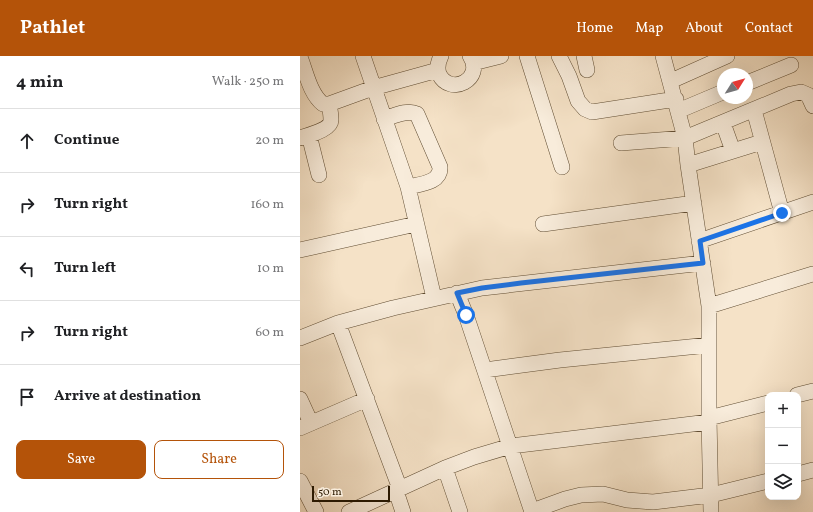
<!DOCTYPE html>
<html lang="en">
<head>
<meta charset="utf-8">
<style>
  body { margin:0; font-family:Vollkorn,serif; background:#f6f6f6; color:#202124 }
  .controls { position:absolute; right:12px; bottom:12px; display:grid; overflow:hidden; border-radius:8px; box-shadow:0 4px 16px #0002 }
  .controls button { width:36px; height:36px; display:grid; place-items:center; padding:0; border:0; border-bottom:1px solid #e0e0e0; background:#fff; color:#202124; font:20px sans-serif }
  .compass { position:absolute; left:417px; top:12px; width:36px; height:36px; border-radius:50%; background:#fff; box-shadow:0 4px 16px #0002; rotate:53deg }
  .scale { position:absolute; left:12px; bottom:10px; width:78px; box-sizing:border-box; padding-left:4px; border:2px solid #2e1b02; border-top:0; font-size:11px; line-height:14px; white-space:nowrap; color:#2e1b02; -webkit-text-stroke:3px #f8ecdb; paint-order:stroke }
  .stop { position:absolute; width:12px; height:12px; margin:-9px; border:3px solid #1a73e8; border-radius:50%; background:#fff }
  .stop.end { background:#1a73e8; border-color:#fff; box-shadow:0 1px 4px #0008 }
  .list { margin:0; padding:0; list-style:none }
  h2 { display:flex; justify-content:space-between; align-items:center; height:52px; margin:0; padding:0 16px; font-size:17px }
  h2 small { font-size:13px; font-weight:400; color:#757577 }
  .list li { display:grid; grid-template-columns:26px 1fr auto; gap:12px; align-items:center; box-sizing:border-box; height:64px; padding:0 16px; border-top:1px solid #e0e0e0 }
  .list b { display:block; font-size:15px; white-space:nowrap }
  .list em { font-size:13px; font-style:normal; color:#757577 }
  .actions { display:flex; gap:8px; padding:12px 16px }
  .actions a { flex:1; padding:9px 0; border:1px solid #b45309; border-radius:8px; text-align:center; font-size:14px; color:#b45309 }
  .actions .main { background:#b45309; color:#fff }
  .icon { flex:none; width:22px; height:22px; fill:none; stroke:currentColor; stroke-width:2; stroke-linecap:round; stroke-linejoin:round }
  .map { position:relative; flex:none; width:513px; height:456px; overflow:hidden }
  header { display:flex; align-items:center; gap:24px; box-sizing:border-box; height:56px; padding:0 20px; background:#b45309; color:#fff }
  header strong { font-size:19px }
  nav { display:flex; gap:22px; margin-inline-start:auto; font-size:14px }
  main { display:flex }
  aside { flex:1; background:#fff }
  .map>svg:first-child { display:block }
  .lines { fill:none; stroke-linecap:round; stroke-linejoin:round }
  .minor-casing { stroke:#604d33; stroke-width:16 }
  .minor { stroke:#f8ecdb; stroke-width:15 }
  .route { stroke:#1a73e8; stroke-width:5 }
</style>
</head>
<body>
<header>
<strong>Pathlet</strong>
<nav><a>Home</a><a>Map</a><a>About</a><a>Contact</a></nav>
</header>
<main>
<aside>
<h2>4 min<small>Walk · 250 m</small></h2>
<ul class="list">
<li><svg class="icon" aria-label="ahead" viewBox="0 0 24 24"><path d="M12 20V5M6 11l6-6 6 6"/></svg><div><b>Continue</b></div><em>20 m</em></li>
<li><svg class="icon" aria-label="right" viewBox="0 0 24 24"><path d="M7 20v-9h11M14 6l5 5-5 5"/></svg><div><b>Turn right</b></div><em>160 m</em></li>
<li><svg class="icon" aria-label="left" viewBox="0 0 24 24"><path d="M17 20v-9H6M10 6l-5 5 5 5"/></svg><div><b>Turn left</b></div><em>10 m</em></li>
<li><svg class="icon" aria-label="right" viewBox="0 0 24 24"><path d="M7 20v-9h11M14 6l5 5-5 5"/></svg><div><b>Turn right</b></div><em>60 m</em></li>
<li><svg class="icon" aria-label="arrive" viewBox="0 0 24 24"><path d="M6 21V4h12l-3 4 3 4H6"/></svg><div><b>Arrive at destination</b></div></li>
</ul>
<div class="actions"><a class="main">Save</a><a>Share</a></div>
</aside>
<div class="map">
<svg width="513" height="456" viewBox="0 0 513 456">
  <rect width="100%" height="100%" fill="#f5e2c7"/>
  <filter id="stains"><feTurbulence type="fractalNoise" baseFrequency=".005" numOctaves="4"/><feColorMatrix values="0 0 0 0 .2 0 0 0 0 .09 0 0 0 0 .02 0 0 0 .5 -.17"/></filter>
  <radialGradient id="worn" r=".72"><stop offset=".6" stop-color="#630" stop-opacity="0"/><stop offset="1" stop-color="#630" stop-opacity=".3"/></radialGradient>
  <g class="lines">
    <defs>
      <path id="minor" d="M 63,0 L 108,131 L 134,242
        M 141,0 C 138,6 137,12 139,18 C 150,41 185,23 170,0
        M 227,0 L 262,111
        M 259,0 L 269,20 L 278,45 L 285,53 L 292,56 L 376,43
        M 284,0 L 287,14
        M 363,0 L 385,82 L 388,109 L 409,250 L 409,362 L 411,456
        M 0,1 C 6,16 10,38 23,48 L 29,48 L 73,32 L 138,14
        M 173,7 L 201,0
        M 371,25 L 427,0
        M 447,27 L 491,9
        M 454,54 L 482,157
        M 378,55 L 423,36
        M 84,63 C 94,60 107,53 117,58 L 140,111 C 141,127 120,128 108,131
        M 423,67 L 433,95
        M 9,79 L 19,119
        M 0,82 C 8,79 31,74 31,64 C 31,59 30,53 29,48
        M 321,87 L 385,82 L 491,38 L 501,36 L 508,39 L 513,50
        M 388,109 L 462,86
        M 243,168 L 394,147
        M 399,185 L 513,146
        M 0,194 L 116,168
        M 157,237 L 166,259 L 232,456
        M 409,250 L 513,218
        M 38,267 L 100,433
        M 0,282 L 38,267 L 93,252 L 182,232 L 403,207
        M 185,314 L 260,304 L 409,289
        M 497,339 L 513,335
        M 0,343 L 11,367
        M 409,362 L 468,347
        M 0,372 L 67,343
        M 145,412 L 160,456
        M 498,418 L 513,414
        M 0,425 L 16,456
        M 96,435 L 103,456
        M 232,455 L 265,443 L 281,439 L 303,438 L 327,444 L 353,446 L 411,439 L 468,425
        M 49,456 L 145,412 L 174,401 L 211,390 L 409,366"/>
    </defs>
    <use href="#minor" class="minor-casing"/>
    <use href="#minor" class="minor"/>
  </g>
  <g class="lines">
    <path class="route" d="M 166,259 L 157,237 L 182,232 L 221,227 L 403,207 L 400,185 L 482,157"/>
  </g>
  <rect width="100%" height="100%" filter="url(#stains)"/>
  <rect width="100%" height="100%" fill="url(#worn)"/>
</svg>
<div class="controls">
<button>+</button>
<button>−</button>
<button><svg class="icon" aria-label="layers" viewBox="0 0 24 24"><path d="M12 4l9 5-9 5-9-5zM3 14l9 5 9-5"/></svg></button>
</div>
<svg class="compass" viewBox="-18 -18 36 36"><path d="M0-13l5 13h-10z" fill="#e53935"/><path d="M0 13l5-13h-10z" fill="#757577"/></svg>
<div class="scale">50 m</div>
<div class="stop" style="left:166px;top:259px"></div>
<div class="stop end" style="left:482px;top:157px"></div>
</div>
</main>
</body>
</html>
